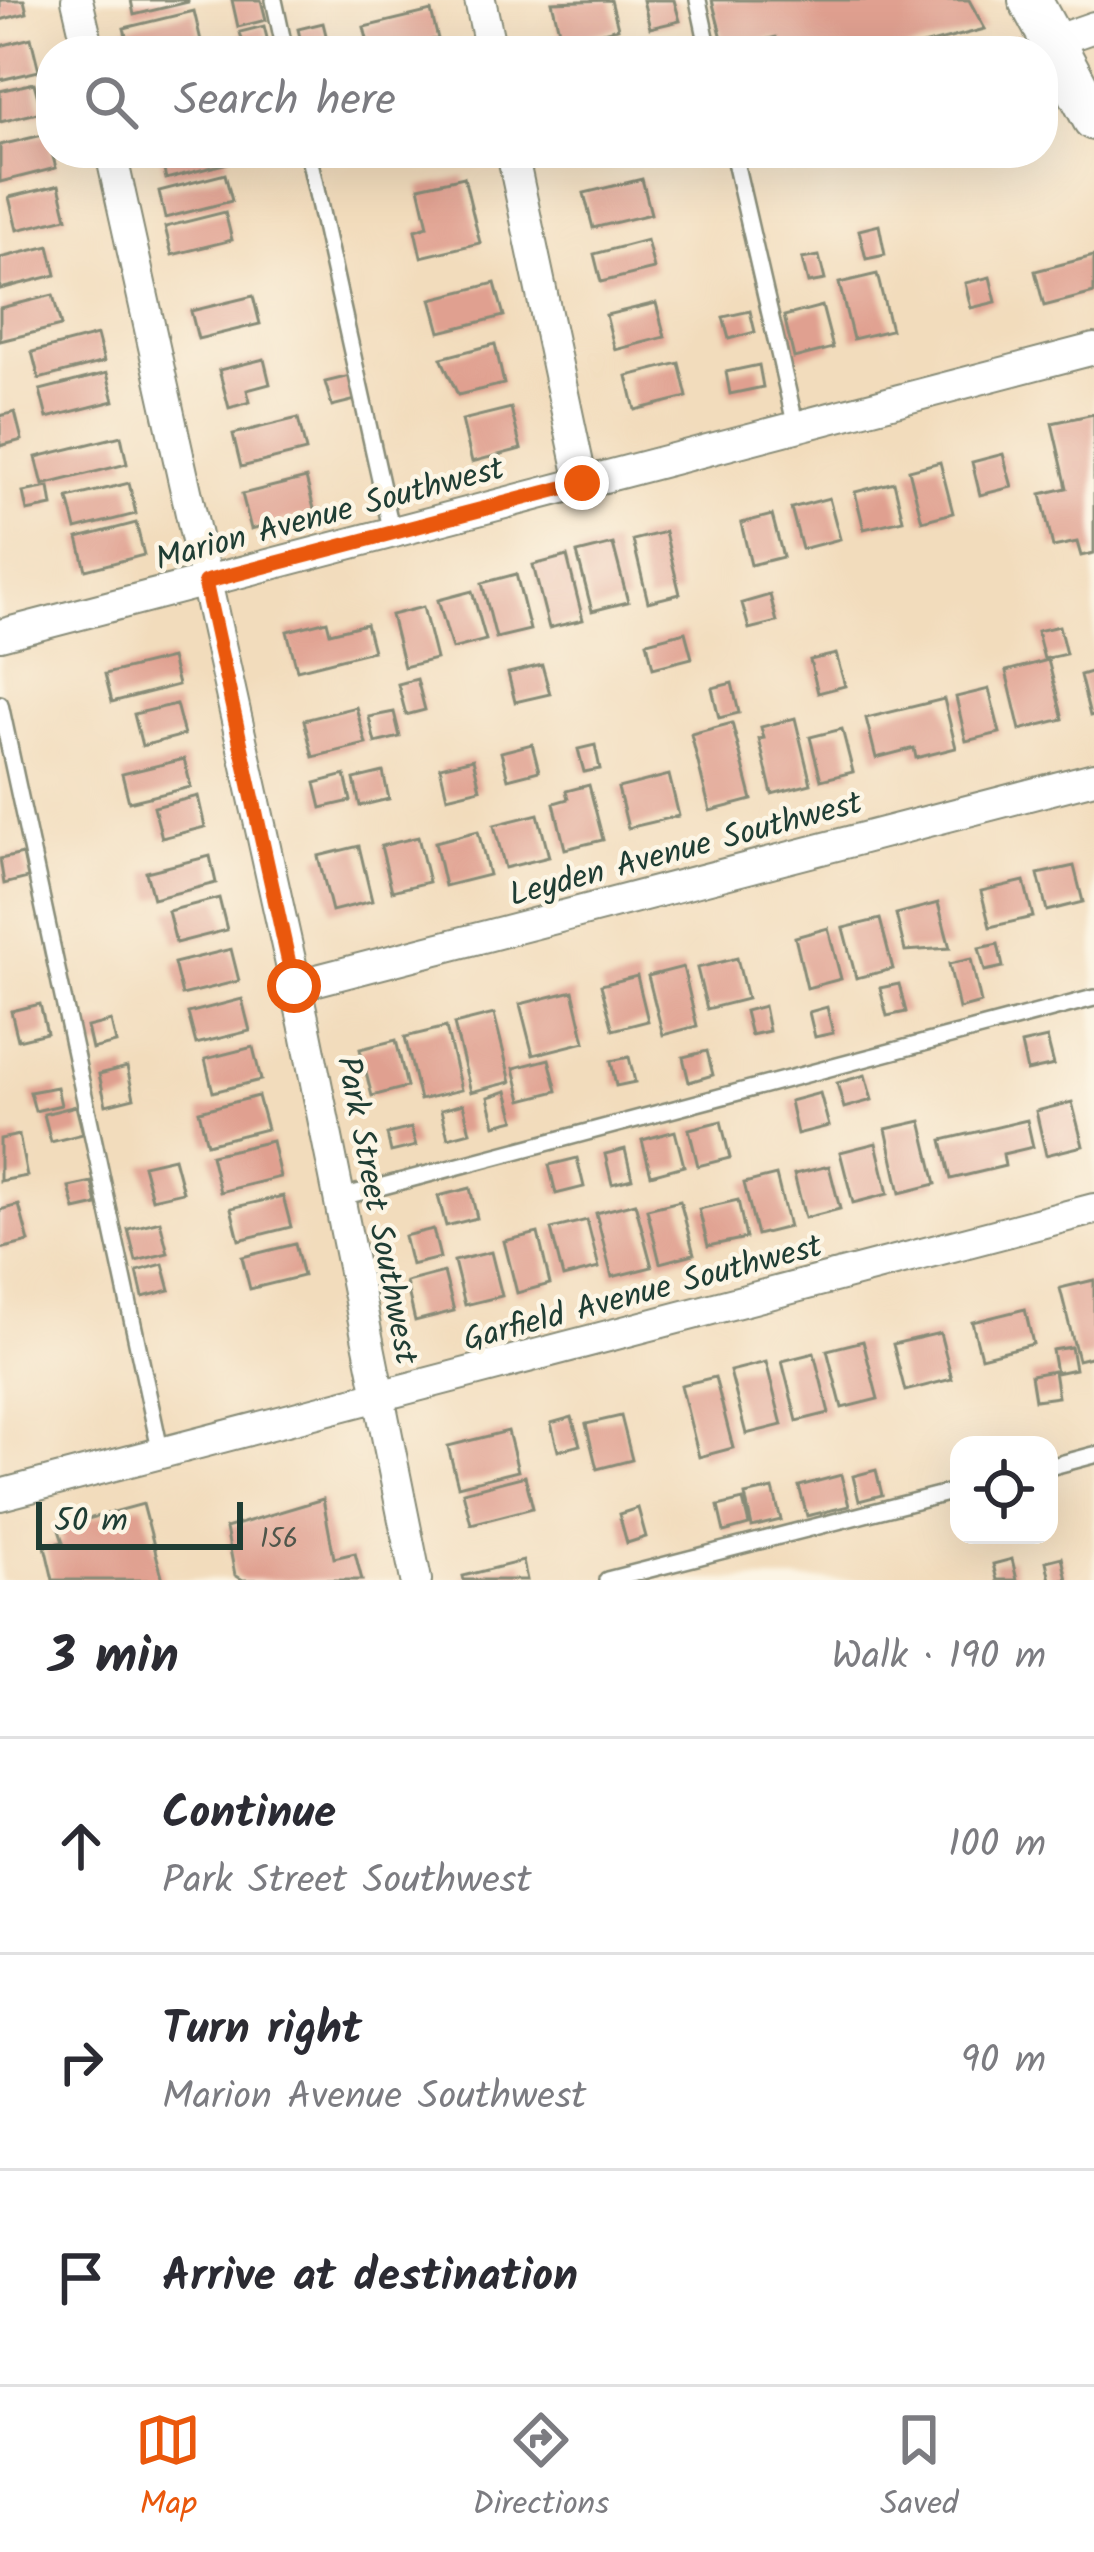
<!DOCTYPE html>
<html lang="en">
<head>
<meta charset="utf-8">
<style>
  body { margin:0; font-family:Kalam,sans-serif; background:#f7f7f7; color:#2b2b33 }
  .controls { position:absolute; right:36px; bottom:36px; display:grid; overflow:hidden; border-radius:24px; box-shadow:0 12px 48px #0002 }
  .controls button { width:108px; height:108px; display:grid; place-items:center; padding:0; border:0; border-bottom:3px solid #e1e1e2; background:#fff; color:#2b2b33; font:60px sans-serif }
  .scale { position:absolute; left:36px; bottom:30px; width:207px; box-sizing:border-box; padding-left:12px; border:6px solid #1f3d34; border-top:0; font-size:33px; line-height:42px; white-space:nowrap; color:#1f3d34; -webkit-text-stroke:9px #fcf5e5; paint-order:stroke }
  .stop { position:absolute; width:36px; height:36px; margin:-27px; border:9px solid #ea580c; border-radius:50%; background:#fff }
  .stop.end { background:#ea580c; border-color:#fff; box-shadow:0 3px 12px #0008 }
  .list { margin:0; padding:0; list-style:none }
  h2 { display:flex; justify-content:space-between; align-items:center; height:156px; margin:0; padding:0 48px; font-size:51px }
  h2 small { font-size:39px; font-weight:400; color:#7c7c81 }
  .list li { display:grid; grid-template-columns:78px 1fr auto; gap:36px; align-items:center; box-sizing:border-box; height:216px; padding:0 48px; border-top:3px solid #e1e1e2 }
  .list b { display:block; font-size:45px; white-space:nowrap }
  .list p { margin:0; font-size:39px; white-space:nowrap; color:#7c7c81 }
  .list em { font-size:39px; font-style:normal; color:#7c7c81 }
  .icon { flex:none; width:66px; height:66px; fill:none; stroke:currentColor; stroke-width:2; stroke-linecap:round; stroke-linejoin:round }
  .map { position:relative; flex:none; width:1094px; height:1580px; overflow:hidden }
  .search { position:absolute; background:#fff; box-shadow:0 12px 48px #0002; left:36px; right:36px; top:36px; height:132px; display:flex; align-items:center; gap:30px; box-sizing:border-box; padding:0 42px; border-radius:48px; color:#7c7c81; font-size:45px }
  .sheet { height:804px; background:#fff }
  nav { display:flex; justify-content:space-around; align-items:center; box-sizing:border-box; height:168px; border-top:3px solid #e1e1e2; background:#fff; font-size:33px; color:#7c7c81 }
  nav a { display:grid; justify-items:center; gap:6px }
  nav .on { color:#ea580c }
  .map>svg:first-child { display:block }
  .building { fill:#e0a090 }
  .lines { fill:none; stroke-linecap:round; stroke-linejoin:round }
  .lane-casing { stroke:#888c78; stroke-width:20 }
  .street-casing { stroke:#888c78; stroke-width:34 }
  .secondary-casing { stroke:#888c78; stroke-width:46 }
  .lane { stroke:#fff; stroke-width:15 }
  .street { stroke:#fff; stroke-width:30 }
  .secondary { stroke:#fff; stroke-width:42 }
  .route { stroke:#ea580c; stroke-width:15 }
  .labels { text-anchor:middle; stroke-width:9; stroke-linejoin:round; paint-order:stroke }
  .number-label { font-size:27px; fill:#4f564b }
  .street-label { font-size:33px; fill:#1f3d34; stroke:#fcf5e5 }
</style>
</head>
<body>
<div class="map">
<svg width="1094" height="1580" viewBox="0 0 1094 1580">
  <rect width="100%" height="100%" fill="#fcf5e5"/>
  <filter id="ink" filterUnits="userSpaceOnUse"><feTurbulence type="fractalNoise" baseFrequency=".00833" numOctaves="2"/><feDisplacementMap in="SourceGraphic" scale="24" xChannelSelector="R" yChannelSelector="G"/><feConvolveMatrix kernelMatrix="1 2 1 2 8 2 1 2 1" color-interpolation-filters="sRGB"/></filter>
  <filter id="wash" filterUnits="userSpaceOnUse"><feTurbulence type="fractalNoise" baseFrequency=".004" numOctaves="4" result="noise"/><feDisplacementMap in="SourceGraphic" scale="48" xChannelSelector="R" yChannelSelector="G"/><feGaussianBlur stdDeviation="2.7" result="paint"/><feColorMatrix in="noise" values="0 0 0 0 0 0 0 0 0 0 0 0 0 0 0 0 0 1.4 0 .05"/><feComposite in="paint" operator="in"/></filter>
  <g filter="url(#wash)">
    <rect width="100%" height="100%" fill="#f2dcbc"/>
    <g id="blocks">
      <path class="building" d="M 0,0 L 24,0 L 27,13 L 0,20 Z
        M 131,0 L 188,0 L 188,2 L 134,15 Z
        M 232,0 L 261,0 L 266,20 L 238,27 Z
        M 611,0 L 618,28 L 562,43 L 552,2 Z
        M 643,0 L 674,0 L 680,21 L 650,28 Z
        M 712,0 L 969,0 L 985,29 L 900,51 L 779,51 L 776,37 L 725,50 Z
        M 194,11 L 201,41 L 162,51 L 130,51 L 124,28 Z
        M 431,11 L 438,39 L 370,51 L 364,27 Z
        M 323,23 L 328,43 L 303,50 L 298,29 Z
        M 264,26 L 269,46 L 245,51 L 240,32 Z
        M 31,38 L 39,71 L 0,80 L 0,46 Z
        M 34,83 L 42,112 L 0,122 L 0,91 Z
        M 47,134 L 56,168 L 0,182 L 0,145 Z
        M 160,153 L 225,153 L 228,163 L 166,179 Z
        M 225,174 L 232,201 L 165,218 L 159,191 Z
        M 464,177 L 480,243 L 421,257 L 415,230 L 428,226 L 419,187 Z
        M 642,179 L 651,214 L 593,228 L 584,193 Z
        M 59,185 L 67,218 L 17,230 L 9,197 Z
        M 225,212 L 232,240 L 172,255 L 165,227 Z
        M 879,225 L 885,255 L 866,259 L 859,230 Z
        M 647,240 L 654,269 L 601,282 L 594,254 Z
        M 49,246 L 56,275 L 0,289 L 0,258 Z
        M 819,256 L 825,280 L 808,283 L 802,259 Z
        M 1094,256 L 1094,293 L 1044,306 L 1035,271 Z
        M 877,274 L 891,330 L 853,339 L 839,283 Z
        M 990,277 L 996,302 L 971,308 L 965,283 Z
        M 495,283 L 504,316 L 440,332 L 431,299 Z
        M 53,295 L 61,326 L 0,341 L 0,308 Z
        M 253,296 L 260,324 L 198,339 L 191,311 Z
        M 656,303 L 665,337 L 615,350 L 606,315 Z
        M 822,306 L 833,348 L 794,358 L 784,316 Z
        M 750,311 L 755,332 L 729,339 L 723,317 Z
        M 97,335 L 104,362 L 39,379 L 32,352 Z
        M 495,344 L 504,384 L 458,395 L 441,358 Z
        M 264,359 L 270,384 L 247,390 L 250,402 L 229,408 L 219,370 Z
        M 679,363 L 687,397 L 635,410 L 627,376 Z
        M 759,365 L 763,387 L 730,394 L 726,372 Z
        M 107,373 L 114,401 L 47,418 L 40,390 Z
        M 350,376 L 356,400 L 332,406 L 325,382 Z
        M 511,408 L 521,449 L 472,462 L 462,420 Z
        M 15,412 L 22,440 L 0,446 L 0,416 Z
        M 1094,414 L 1094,553 L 1081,556 L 1077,542 L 1053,547 L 1041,494 L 1067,488 L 1052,423 Z
        M 298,418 L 306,451 L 241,467 L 233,434 Z
        M 121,436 L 127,464 L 43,485 L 36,457 Z
        M 1003,454 L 1012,487 L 980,495 L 972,462 Z
        M 940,462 L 953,513 L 922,521 L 909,470 Z
        M 306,478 L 315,513 L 251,529 L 242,494 Z
        M 894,482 L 903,520 L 864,529 L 855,492 Z
        M 129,483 L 136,514 L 76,529 L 68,498 Z
        M 49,487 L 52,506 L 27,511 L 23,492 Z
        M 829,498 L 840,539 L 802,549 L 791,508 Z
        M 772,515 L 783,557 L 751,565 L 741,523 Z
        M 136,523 L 144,555 L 86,570 L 78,538 Z
        M 665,532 L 680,594 L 648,602 L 633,540 Z
        M 613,544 L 628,602 L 592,611 L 577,553 Z
        M 567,556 L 583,620 L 549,628 L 533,565 Z
        M 516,574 L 530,630 L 496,638 L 482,583 Z
        M 472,591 L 486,640 L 452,649 L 438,600 Z
        M 770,595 L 777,622 L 749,629 L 742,603 Z
        M 423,607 L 436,659 L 404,667 L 391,615 Z
        M 327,621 L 330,633 L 366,624 L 373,651 L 297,670 L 287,631 Z
        M 1059,626 L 1066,654 L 1044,659 L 1037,631 Z
        M 685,632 L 692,658 L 653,668 L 647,642 Z
        M 836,654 L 845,686 L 818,693 L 810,660 Z
        M 171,658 L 178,685 L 112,702 L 105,674 Z
        M 1048,660 L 1063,719 L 1020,730 L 1006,671 Z
        M 542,665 L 550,694 L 515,702 L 508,673 Z
        M 1094,671 L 1094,715 L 1090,716 L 1080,675 Z
        M 417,679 L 425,710 L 406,715 L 398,684 Z
        M 732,683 L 739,713 L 719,718 L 712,688 Z
        M 989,689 L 1000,733 L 966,741 L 956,697 Z
        M 944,699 L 956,748 L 916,758 L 914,748 L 876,758 L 866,718 Z
        M 176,704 L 184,735 L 142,746 L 134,714 Z
        M 356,707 L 366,744 L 313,757 L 304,720 Z
        M 394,712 L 400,737 L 375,743 L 369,717 Z
        M 795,718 L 811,784 L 772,794 L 759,739 L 764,738 L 761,727 Z
        M 732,723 L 752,800 L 710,811 L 691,734 Z
        M 842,729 L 853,772 L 821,780 L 810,737 Z
        M 532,744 L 539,771 L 508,779 L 501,752 Z
        M 595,745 L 600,769 L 584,772 L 578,749 Z
        M 184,759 L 191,787 L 129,802 L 122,774 Z
        M 473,759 L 480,789 L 447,797 L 440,767 Z
        M 383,772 L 389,799 L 360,806 L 354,779 Z
        M 345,775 L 351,801 L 321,808 L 315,783 Z
        M 669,775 L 679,816 L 628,828 L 618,788 Z
        M 589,785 L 603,840 L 565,849 L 554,803 L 568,799 L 566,791 Z
        M 198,796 L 205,827 L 162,838 L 154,807 Z
        M 538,814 L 549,857 L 505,868 L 494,825 Z
        M 478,831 L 489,875 L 445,886 L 435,842 Z
        M 418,837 L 429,882 L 392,891 L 381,846 Z
        M 359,846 L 372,901 L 332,911 L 318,856 Z
        M 23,854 L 28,878 L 4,884 L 0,859 Z
        M 210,856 L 216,883 L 153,899 L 146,872 Z
        M 1074,866 L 1083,902 L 1047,911 L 1038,874 Z
        M 1024,881 L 1033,917 L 990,927 L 981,891 Z
        M 219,898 L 227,930 L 176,943 L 168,911 Z
        M 938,903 L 950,948 L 905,951 L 896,914 Z
        M 880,919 L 893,969 L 856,978 L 843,928 Z
        M 828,928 L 841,979 L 807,988 L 795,937 Z
        M 998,944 L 1003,967 L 985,971 L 979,948 Z
        M 231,949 L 239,981 L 182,995 L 174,963 Z
        M 737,958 L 747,999 L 707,1009 L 697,968 Z
        M 971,959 L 981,1003 L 959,1009 L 949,964 Z
        M 683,967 L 697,1026 L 663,1035 L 648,976 Z
        M 637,976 L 648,1021 L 613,1030 L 601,985 Z
        M 899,984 L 906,1012 L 887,1016 L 880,988 Z
        M 573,991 L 585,1042 L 533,1055 L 520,1004 Z
        M 242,999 L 250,1031 L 196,1044 L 188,1013 Z
        M 40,1004 L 47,1033 L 18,1040 L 11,1011 Z
        M 764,1006 L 769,1031 L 751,1035 L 745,1011 Z
        M 827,1007 L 833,1033 L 815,1037 L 809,1012 Z
        M 494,1014 L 511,1082 L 471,1092 L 454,1024 Z
        M 111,1021 L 116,1043 L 92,1049 L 87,1027 Z
        M 446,1027 L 461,1090 L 420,1100 L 405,1037 Z
        M 1047,1038 L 1054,1065 L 1027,1071 L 1021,1044 Z
        M 396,1040 L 407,1087 L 372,1096 L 360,1049 Z
        M 253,1047 L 261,1080 L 213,1092 L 205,1059 Z
        M 707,1051 L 713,1075 L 689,1082 L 683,1057 Z
        M 629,1057 L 635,1082 L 616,1086 L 611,1061 Z
        M 549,1059 L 557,1091 L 522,1100 L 514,1068 Z
        M 127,1067 L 134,1098 L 106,1105 L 99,1074 Z
        M 865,1075 L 872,1100 L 844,1108 L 837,1083 Z
        M 57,1087 L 61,1105 L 35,1111 L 30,1092 Z
        M 507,1091 L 515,1120 L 495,1125 L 488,1097 Z
        M 820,1093 L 829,1126 L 797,1134 L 790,1101 Z
        M 258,1096 L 267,1129 L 207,1144 L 199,1111 Z
        M 1072,1102 L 1083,1146 L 1046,1155 L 1036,1111 Z
        M 463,1104 L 470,1132 L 448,1138 L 441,1110 Z
        M 76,1106 L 83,1134 L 51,1142 L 44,1114 Z
        M 1027,1120 L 1033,1147 L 1003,1154 L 1005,1166 L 951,1179 L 942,1140 Z
        M 721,1121 L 730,1158 L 698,1166 L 689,1129 Z
        M 921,1121 L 936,1184 L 900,1193 L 886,1129 Z
        M 411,1128 L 416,1146 L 391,1152 L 387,1134 Z
        M 675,1131 L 684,1166 L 651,1175 L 642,1140 Z
        M 19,1135 L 27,1176 L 0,1181 L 0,1139 Z
        M 272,1141 L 280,1177 L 220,1192 L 211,1155 Z
        M 876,1143 L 888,1194 L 853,1203 L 840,1152 Z
        M 625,1149 L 632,1179 L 612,1184 L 605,1154 Z
        M 174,1158 L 183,1192 L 152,1199 L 143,1165 Z
        M 577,1158 L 584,1187 L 556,1194 L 549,1165 Z
        M 829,1166 L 840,1209 L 805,1218 L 794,1174 Z
        M 776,1175 L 789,1227 L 757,1235 L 744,1183 Z
        M 92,1182 L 97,1205 L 75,1210 L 69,1187 Z
        M 470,1188 L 477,1218 L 446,1226 L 438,1196 Z
        M 283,1196 L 291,1227 L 239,1240 L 231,1208 Z
        M 738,1200 L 746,1238 L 708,1246 L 699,1209 Z
        M 680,1201 L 694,1254 L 660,1263 L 647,1209 Z
        M 635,1203 L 652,1267 L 612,1277 L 596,1213 Z
        M 19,1205 L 29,1242 L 0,1249 L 0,1210 Z
        M 587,1220 L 599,1268 L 563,1277 L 551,1229 Z
        M 160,1221 L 168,1253 L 136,1261 L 128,1229 Z
        M 433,1229 L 440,1258 L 411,1265 L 404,1236 Z
        M 538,1233 L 550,1284 L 517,1293 L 504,1241 Z
        M 295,1244 L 303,1276 L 250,1289 L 242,1257 Z
        M 491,1252 L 502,1296 L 465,1305 L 454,1261 Z
        M 163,1264 L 170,1290 L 143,1297 L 137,1271 Z
        M 444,1272 L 454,1311 L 415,1321 L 406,1282 Z
        M 1094,1280 L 1094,1356 L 1078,1360 L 1060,1288 Z
        M 1025,1309 L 1033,1344 L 981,1357 L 972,1322 Z
        M 940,1333 L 952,1379 L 905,1391 L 893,1344 Z
        M 863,1341 L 878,1399 L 842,1408 L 827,1350 Z
        M 1071,1347 L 1075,1369 L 1056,1373 L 1052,1350 Z
        M 814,1353 L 829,1413 L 797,1421 L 782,1361 Z
        M 766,1362 L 782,1425 L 746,1434 L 730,1371 Z
        M 1054,1371 L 1058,1397 L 1035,1400 L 1031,1375 Z
        M 715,1377 L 733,1448 L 699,1457 L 681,1385 Z
        M 621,1416 L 632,1460 L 597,1469 L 586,1424 Z
        M 572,1417 L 580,1445 L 558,1451 L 551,1423 Z
        M 508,1431 L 518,1471 L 458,1486 L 448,1446 Z
        M 876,1470 L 882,1495 L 859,1501 L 853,1476 Z
        M 841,1475 L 849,1506 L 807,1516 L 799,1486 Z
        M 525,1476 L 533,1508 L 471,1524 L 463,1492 Z
        M 773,1489 L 781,1520 L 752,1527 L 745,1495 Z
        M 323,1499 L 334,1558 L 355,1553 L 362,1580 L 243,1580 L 235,1575 L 226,1528 Z
        M 743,1500 L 749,1525 L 724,1532 L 718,1506 Z
        M 143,1504 L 163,1580 L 53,1580 L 45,1546 L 63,1542 L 58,1527 Z
        M 638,1508 L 646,1537 L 627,1543 L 619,1514 Z
        M 1062,1557 L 1067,1580 L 1050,1580 L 1046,1561 Z
        M 1012,1559 L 1017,1580 L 997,1580 L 993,1564 Z
        M 523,1561 L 527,1580 L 464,1580 L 463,1576 Z"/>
    </g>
  </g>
  <g filter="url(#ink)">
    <use href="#blocks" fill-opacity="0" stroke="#888c78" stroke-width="3"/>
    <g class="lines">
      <defs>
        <path id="lane" d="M 274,0 L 285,51
          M 698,0 L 709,51
          M 308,153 L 392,533
          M 733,153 L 796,427
          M 0,704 L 161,1454
          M 338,1198 L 1094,998
          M 1049,1467 L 1094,1455
          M 607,1580 L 959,1490"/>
        <path id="street" d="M 77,0 L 89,51
          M 480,0 L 491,51
          M 1051,42 L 1094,27
          M 111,153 L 304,1023 L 416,1580
          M 512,153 L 582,483
          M 0,635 L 1094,349
          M 294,986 L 1094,778
          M 0,1495 L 1094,1209"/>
        <path id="secondary" d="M 1030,0 L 1094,119"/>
      </defs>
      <use href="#lane" class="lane-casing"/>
      <use href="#street" class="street-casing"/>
      <use href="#secondary" class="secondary-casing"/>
      <use href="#lane" class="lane"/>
      <use href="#street" class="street"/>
      <use href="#secondary" class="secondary"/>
    </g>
  </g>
  <g class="lines" filter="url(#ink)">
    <path class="route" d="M 294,986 L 205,582 L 582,483"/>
  </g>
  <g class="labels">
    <g class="number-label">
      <text x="279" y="1547">156</text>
    </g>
    <g class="street-label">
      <text transform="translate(329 512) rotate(-15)" y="12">Marion Avenue Southwest</text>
      <text transform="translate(685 847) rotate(-15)" y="12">Leyden Avenue Southwest</text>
      <text transform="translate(379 1210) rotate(79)" y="12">Park Street Southwest</text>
      <text transform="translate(642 1291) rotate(-15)" y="12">Garfield Avenue Southwest</text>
    </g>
  </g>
</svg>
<div class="controls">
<button><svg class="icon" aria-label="locate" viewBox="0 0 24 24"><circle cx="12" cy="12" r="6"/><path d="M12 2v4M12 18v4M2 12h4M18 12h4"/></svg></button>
</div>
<div class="scale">50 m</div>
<div class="stop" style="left:294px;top:986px"></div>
<div class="stop end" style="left:582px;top:483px"></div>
<div class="search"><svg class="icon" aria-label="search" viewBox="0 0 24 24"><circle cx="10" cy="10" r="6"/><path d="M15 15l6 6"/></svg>Search here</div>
</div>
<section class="sheet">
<h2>3 min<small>Walk · 190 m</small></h2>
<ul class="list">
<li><svg class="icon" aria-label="ahead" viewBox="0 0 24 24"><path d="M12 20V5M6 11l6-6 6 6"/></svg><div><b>Continue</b><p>Park Street Southwest</p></div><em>100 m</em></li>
<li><svg class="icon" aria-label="right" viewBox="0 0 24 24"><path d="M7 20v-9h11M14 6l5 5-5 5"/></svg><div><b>Turn right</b><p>Marion Avenue Southwest</p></div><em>90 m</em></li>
<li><svg class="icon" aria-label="arrive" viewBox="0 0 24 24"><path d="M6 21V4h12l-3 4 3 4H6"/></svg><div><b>Arrive at destination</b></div></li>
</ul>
</section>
<nav>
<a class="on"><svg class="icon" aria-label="map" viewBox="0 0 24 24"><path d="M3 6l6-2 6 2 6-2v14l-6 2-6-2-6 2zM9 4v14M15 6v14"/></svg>Map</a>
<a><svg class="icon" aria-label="directions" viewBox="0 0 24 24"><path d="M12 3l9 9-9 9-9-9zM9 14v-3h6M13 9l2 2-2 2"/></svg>Directions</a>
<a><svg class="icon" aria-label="saved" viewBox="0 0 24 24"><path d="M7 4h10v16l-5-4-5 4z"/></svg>Saved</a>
</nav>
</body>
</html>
